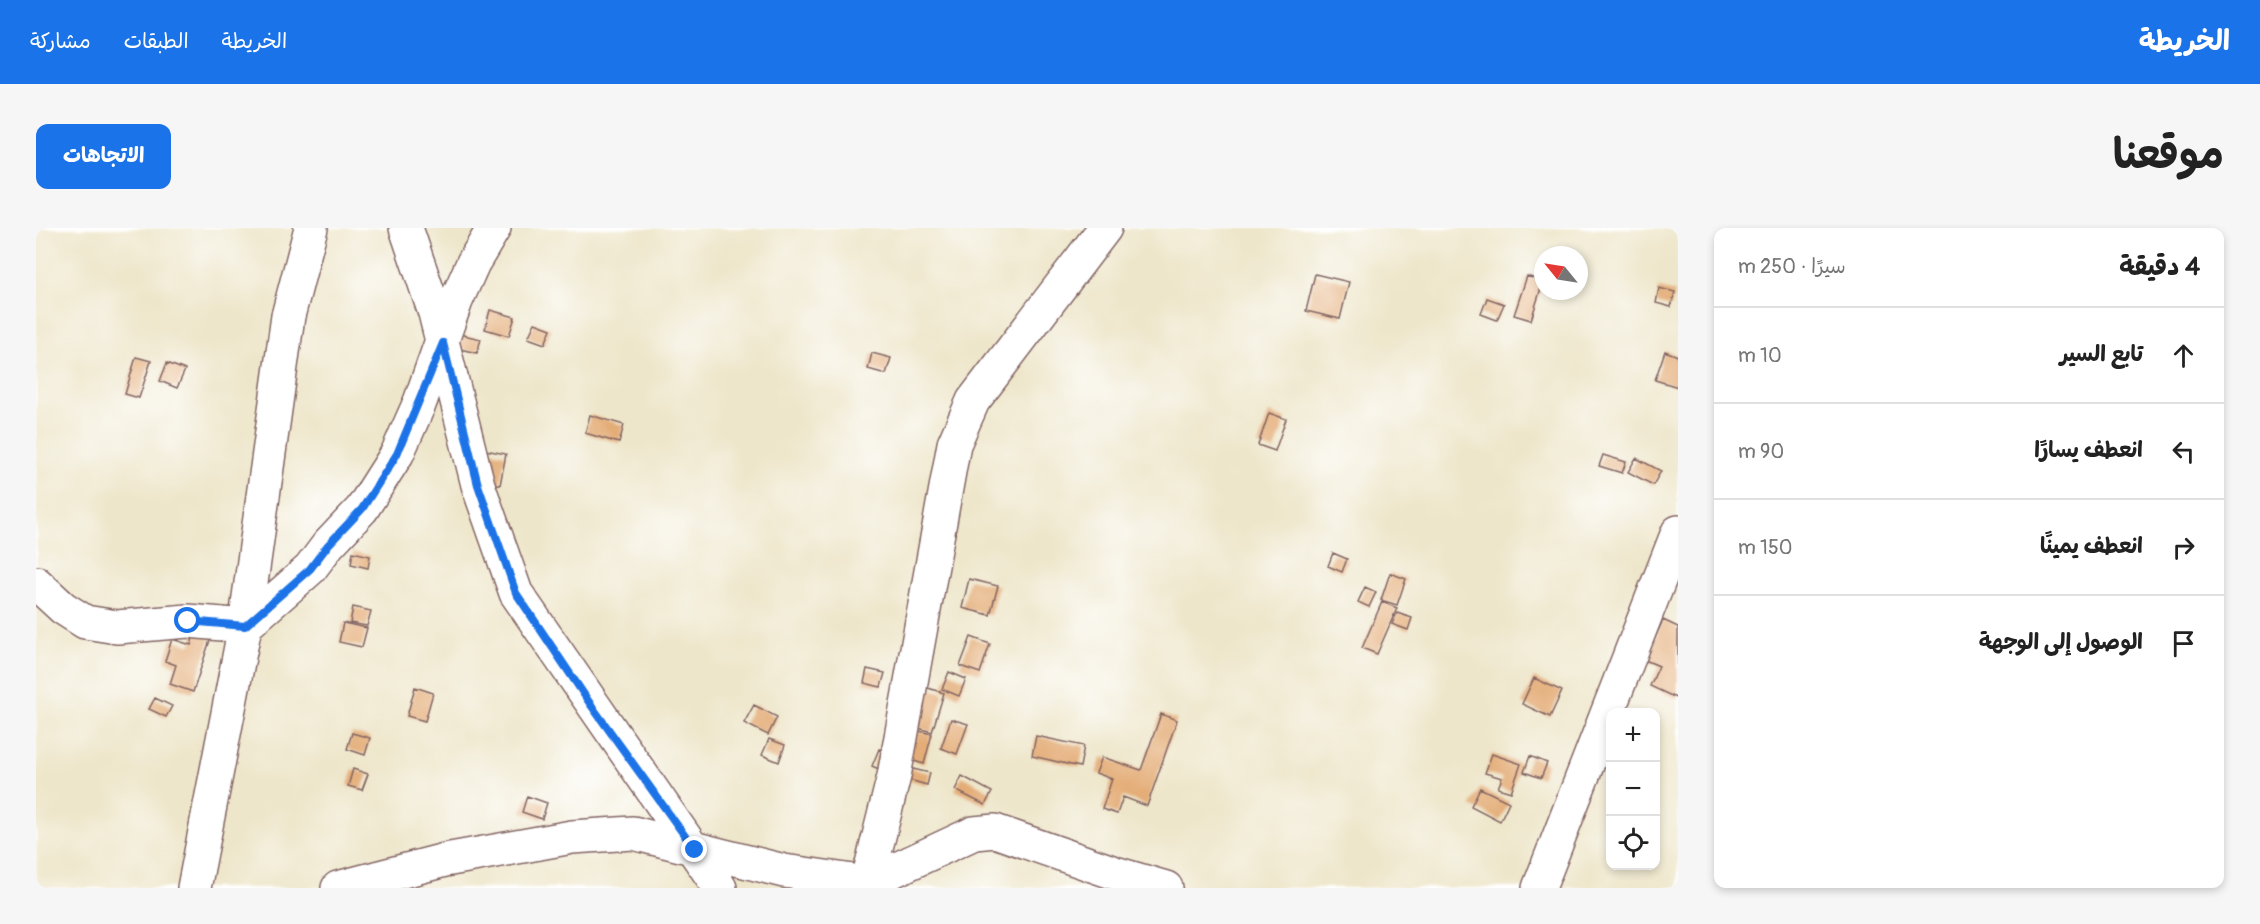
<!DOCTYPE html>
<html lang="ar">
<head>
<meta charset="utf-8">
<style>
  body { margin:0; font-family:Pangolin,"Playpen Sans Arabic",sans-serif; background:#f6f6f6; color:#222; direction:rtl }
  .controls { position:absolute; right:18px; bottom:18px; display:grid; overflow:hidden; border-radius:12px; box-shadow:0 3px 9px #0003 }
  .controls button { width:54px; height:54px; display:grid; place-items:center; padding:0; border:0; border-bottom:2px solid #e0e0e0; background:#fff; color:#222; font:30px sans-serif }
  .compass { position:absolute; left:1498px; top:18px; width:54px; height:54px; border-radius:50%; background:#fff; box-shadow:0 3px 9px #0003; rotate:300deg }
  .stop { position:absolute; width:18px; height:18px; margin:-14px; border:4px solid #1a73e8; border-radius:50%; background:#fff }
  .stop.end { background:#1a73e8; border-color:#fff; box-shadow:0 2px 6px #0008 }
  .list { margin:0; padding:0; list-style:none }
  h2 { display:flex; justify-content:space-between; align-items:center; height:78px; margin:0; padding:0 24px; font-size:26px }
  h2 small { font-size:20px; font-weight:400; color:#767676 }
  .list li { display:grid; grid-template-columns:39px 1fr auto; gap:18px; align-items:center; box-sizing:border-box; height:96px; padding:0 24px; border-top:2px solid #e0e0e0 }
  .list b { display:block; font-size:22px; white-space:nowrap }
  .list em { font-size:20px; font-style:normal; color:#767676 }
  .icon { flex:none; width:33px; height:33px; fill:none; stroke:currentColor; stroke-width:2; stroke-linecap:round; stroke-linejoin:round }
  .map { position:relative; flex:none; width:1642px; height:660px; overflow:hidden; direction:ltr; border-radius:12px }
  header { display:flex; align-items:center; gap:36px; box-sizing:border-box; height:84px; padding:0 30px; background:#1a73e8; color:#fff }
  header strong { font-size:28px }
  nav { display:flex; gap:33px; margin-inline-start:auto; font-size:21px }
  .intro { display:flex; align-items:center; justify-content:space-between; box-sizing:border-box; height:144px; padding:0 36px }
  h1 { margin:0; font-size:42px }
  .button { padding:15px 27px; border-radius:12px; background:#1a73e8; color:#fff; font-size:21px; font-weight:700 }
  main { display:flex; gap:36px; padding:0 36px }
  aside { flex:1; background:#fff; border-radius:12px; box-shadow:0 3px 9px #0003 }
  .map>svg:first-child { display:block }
  .building { fill:#e4ad78 }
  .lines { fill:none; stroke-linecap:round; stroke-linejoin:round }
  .minor-casing { stroke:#836563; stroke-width:36 }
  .minor { stroke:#fff; stroke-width:33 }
  .route { stroke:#1a73e8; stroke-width:8 }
</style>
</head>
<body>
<header>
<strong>الخريطة</strong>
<nav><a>الخريطة</a><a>الطبقات</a><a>مشاركة</a></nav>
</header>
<div class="intro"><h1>موقعنا</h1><a class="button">الاتجاهات</a></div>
<main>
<aside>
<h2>4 دقيقة<small>سيرًا · 250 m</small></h2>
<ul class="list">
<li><svg class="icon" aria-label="ahead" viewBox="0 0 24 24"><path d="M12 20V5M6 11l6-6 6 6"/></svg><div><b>تابع السير</b></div><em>10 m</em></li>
<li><svg class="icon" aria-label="left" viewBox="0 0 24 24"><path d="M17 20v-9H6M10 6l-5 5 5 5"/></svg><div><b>انعطف يسارًا</b></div><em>90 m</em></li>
<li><svg class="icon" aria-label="right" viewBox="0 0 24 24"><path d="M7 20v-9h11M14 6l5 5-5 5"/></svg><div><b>انعطف يمينًا</b></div><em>150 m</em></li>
<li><svg class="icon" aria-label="arrive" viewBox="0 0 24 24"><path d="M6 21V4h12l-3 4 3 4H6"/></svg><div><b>الوصول إلى الوجهة</b></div></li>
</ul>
</aside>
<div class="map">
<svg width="1642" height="660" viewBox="0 0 1642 660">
  <rect width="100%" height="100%" fill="#fff"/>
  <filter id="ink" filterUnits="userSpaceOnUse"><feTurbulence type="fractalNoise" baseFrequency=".0167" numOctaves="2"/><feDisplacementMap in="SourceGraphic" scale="12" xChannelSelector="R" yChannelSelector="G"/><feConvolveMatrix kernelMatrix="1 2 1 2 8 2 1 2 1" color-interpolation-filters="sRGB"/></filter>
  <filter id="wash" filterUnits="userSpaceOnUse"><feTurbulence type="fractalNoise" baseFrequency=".008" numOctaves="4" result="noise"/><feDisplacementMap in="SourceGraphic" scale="24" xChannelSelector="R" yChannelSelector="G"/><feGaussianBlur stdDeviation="1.35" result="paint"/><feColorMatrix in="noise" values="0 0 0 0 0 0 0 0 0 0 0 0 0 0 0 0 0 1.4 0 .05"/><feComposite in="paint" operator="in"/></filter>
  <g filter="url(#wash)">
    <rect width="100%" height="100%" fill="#eee6ca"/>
    <g id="blocks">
      <path class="building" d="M 1279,46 L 1313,54 L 1304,91 L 1270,83 Z
        M 1491,48 L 1507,54 L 1495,92 L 1478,87 Z
        M 1623,60 L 1639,64 L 1635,79 L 1620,75 Z
        M 1451,70 L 1468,76 L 1461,92 L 1445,86 Z
        M 454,82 L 479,89 L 473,108 L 449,101 Z
        M 499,95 L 515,101 L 509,116 L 492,110 Z
        M 414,104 L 445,111 L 441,125 L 411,118 Z
        M 1629,123 L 1642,128 L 1642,159 L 1619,152 Z
        M 836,125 L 855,130 L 850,146 L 832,141 Z
        M 100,129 L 115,133 L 103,170 L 89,166 Z
        M 131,135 L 149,142 L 141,160 L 124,153 Z
        M 1233,185 L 1250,191 L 1239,223 L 1222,217 Z
        M 554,187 L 588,197 L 583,215 L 549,205 Z
        M 439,220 L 470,226 L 464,257 L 433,251 Z
        M 1567,227 L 1590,234 L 1586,245 L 1563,238 Z
        M 1600,230 L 1625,243 L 1617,257 L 1592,244 Z
        M 317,324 L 334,328 L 332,340 L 315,336 Z
        M 1297,325 L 1311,331 L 1306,344 L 1292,338 Z
        M 1354,345 L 1370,351 L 1361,377 L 1345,372 Z
        M 933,351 L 962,358 L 954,387 L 926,380 Z
        M 1329,359 L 1340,364 L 1333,379 L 1322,374 Z
        M 1346,374 L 1361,380 L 1341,426 L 1326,420 Z
        M 317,379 L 335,383 L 331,398 L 314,395 Z
        M 1361,385 L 1376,390 L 1372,402 L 1356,396 Z
        M 1627,392 L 1642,399 L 1642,471 L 1614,458 L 1623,438 L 1609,432 Z
        M 307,395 L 331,400 L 326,419 L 303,414 Z
        M 160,398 L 177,403 L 157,464 L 134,456 L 140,437 L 129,433 L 136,411 L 155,417 Z
        M 935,409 L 954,416 L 944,445 L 924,438 Z
        M 831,441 L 849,445 L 845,459 L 828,455 Z
        M 913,444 L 930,451 L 923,468 L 906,461 Z
        M 1498,450 L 1526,463 L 1514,489 L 1486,476 Z
        M 882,457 L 908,465 L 896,504 L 882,500 L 888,478 L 877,475 Z
        M 379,459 L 397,465 L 389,493 L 371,488 Z
        M 119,470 L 136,478 L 130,489 L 113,481 Z
        M 718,477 L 741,489 L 732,507 L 708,495 Z
        M 1125,486 L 1141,492 L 1111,578 L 1087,569 L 1081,586 L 1066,581 L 1076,551 L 1060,545 L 1066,529 L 1105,542 Z
        M 915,491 L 932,496 L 921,526 L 905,520 Z
        M 879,502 L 896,506 L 888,536 L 871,531 Z
        M 316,505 L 334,510 L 329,527 L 311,521 Z
        M 1000,508 L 1048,518 L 1044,539 L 996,528 Z
        M 733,511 L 749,517 L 743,534 L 726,527 Z
        M 843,521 L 870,533 L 863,550 L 836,538 Z
        M 1456,526 L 1485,536 L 1475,564 L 1462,560 L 1466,550 L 1449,545 Z
        M 1494,528 L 1511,535 L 1505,550 L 1488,544 Z
        M 873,540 L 894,545 L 891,557 L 870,551 Z
        M 317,541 L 332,546 L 326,562 L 312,558 Z
        M 926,548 L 956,564 L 949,577 L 919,562 Z
        M 1444,560 L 1473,574 L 1464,593 L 1435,578 Z
        M 491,568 L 511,575 L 506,591 L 486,584 Z"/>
    </g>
  </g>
  <g filter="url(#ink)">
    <use href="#blocks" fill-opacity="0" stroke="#836563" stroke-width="1.5"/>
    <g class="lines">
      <defs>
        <path id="minor" d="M 370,0 L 399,85 L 442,257 L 480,365 L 684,660
          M 0,355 L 27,380 L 49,394 L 81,399 L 152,393 L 209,398 L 274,341 L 292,317 L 326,281 L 361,226 L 384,174 L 420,73 L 437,35 L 458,0
          M 158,660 L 209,398 L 252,88 L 275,0
          M 302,660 L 409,632 L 536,609 L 597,605 L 748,643 L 831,655 L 938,605 L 959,603 L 1079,645 L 1130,660
          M 830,660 L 858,548 L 918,216 L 937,173 L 1069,0
          M 1503,660 L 1642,304"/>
      </defs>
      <use href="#minor" class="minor-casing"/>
      <use href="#minor" class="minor"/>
    </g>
  </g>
  <g class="lines" filter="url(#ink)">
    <path class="route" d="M 152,393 L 209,398 L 274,341 L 292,317 L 326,281 L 361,226 L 407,115 L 442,257 L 480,365 L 555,477 L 659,622"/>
  </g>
</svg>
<div class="controls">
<button>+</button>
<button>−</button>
<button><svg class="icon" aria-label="locate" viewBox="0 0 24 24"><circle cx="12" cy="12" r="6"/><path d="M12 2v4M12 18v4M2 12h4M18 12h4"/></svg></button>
</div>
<svg class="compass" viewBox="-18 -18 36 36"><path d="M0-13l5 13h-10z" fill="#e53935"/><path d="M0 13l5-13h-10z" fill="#767676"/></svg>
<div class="stop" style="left:152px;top:393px"></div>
<div class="stop end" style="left:659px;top:622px"></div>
</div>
</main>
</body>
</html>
